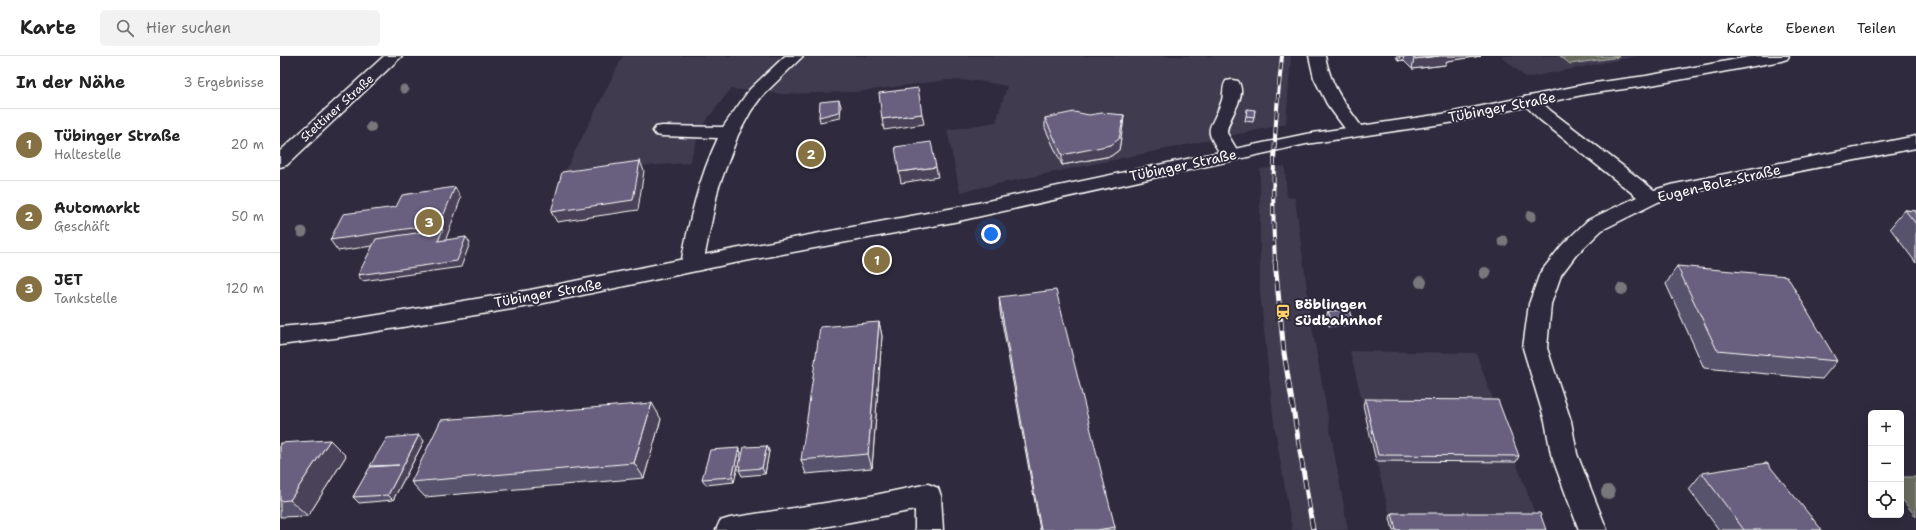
<!DOCTYPE html>
<html lang="de">
<head>
<meta charset="utf-8">
<style>
  body { margin:0; font-family:"Shantell Sans",sans-serif; background:#f2f2f2; color:#222 }
  .controls { position:absolute; right:12px; bottom:12px; display:grid; overflow:hidden; border-radius:6px; box-shadow:0 4px 16px #0002 }
  .controls button { width:36px; height:36px; display:grid; place-items:center; padding:0; border:0; border-bottom:1px solid #e0e0e0; background:#fff; color:#222; font:20px sans-serif }
  .you { position:absolute; left:711px; top:178px; width:14px; height:14px; margin:-10px; border:3px solid #fff; border-radius:50%; background:#1a73e8; box-shadow:0 0 0 6px #1a73e833 }
  .badge { display:grid; place-items:center; width:26px; height:26px; border-radius:50%; background:#857141; color:#fff; font-size:13px; font-weight:700 }
  .pin { position:absolute; translate:-50% -50%; border:2px solid #fff; box-shadow:0 1px 4px #0006 }
  .list { margin:0; padding:0; list-style:none }
  h2 { display:flex; justify-content:space-between; align-items:center; height:52px; margin:0; padding:0 16px; font-size:17px }
  h2 small { font-size:13px; font-weight:400; color:#767676 }
  .list li { display:grid; grid-template-columns:26px 1fr auto; gap:12px; align-items:center; box-sizing:border-box; height:72px; padding:0 16px; border-top:1px solid #e0e0e0 }
  .list b { display:block; font-size:15px; white-space:nowrap }
  .list p { margin:0; font-size:13px; white-space:nowrap; color:#767676 }
  .list em { font-size:13px; font-style:normal; color:#767676 }
  .icon { flex:none; width:22px; height:22px; fill:none; stroke:currentColor; stroke-width:2; stroke-linecap:round; stroke-linejoin:round }
  .map { position:relative; flex:none; width:1636px; height:474px; overflow:hidden }
  header { display:flex; align-items:center; gap:24px; box-sizing:border-box; height:56px; padding:0 20px; background:#fff; border-bottom:1px solid #e0e0e0 }
  header strong { font-size:19px }
  nav { display:flex; gap:22px; margin-inline-start:auto; font-size:14px }
  .search { width:280px; height:36px; background:#f2f2f2; display:flex; align-items:center; gap:10px; box-sizing:border-box; padding:0 14px; border-radius:6px; color:#767676; font-size:15px }
  main { display:flex }
  aside { flex:1; background:#fff }
  .map>svg:first-child { display:block }
  .built { fill:#403a50 }
  .green { fill:#696c5f; stroke:#b4b6af }
  .lines { fill:none; stroke-linecap:round; stroke-linejoin:round }
  .minor-casing { stroke:#fff; stroke-width:3 }
  .major-casing { stroke:#fff; stroke-width:3 }
  .minor { fill:#2f2a3d; fill-rule:evenodd }
  .major { fill:#2f2a3d; fill-rule:evenodd }
  .rail-far1-casing { stroke:#fff; stroke-width:4 }
  .rail-casing { stroke:#fff; stroke-width:5 }
  .rail-far1 { stroke:#2f2a3d; stroke-width:2.5; stroke-dasharray:8; stroke-linecap:butt }
  .rail { stroke:#2f2a3d; stroke-width:3.5; stroke-dasharray:10; stroke-linecap:butt }
  .tree { fill:#78777c }
  .wall { fill:#59536c; stroke:#fff }
  .shaded-wall { fill:#484358; stroke:#fff }
  .building { fill:#67607e; stroke:#fff }
  .labels { text-anchor:middle; stroke-width:4; stroke-linejoin:round; paint-order:stroke }
  .far-street-label { font-size:12px; fill:#fff; stroke:#2f2a3d }
  .street-label { font-size:14px; fill:#fff; stroke:#2f2a3d }
  .poi-label { font-size:14px; font-weight:bold; fill:#fff; stroke:#2f2a3d; text-anchor:start }
</style>
</head>
<body>
<header>
<strong>Karte</strong>
<div class="search"><svg class="icon" aria-label="search" viewBox="0 0 24 24"><circle cx="10" cy="10" r="6"/><path d="M15 15l6 6"/></svg>Hier suchen</div>
<nav><a>Karte</a><a>Ebenen</a><a>Teilen</a></nav>
</header>
<main>
<aside>
<h2>In der Nähe<small>3 Ergebnisse</small></h2>
<ul class="list">
<li><span class="badge">1</span><div><b>Tübinger Straße</b><p>Haltestelle</p></div><em>20 m</em></li>
<li><span class="badge">2</span><div><b>Automarkt</b><p>Geschäft</p></div><em>50 m</em></li>
<li><span class="badge">3</span><div><b>JET</b><p>Tankstelle</p></div><em>120 m</em></li>
</ul>
</aside>
<div class="map">
<svg width="1636" height="474" viewBox="0 0 1636 474">
  <rect width="100%" height="100%" fill="#2f2a3d"/>
  <filter id="ink" filterUnits="userSpaceOnUse"><feTurbulence type="fractalNoise" baseFrequency=".025" numOctaves="2"/><feDisplacementMap in="SourceGraphic" scale="8" xChannelSelector="R" yChannelSelector="G"/><feConvolveMatrix kernelMatrix="1 2 1 2 8 2 1 2 1" color-interpolation-filters="sRGB"/></filter>
  <g filter="url(#ink)">
    <path class="built" d="M 343,0 L 1011,0 L 1006,68 L 680,136 L 667,74 L 716,66 L 727,30 L 698,25 L 667,24 L 576,36 L 504,38 L 451,33 L 422,70 L 409,107 L 285,115 Z
      M 1221,0 L 1358,0 L 1246,22 Z
      M 1005,110 L 1007,141 L 1015,142 L 1032,271 L 1068,474 L 1012,474 L 994,367 L 980,237 L 980,113 Z
      M 1070,295 L 1196,297 L 1261,474 L 1113,474 Z"/>
    <path class="green" d="M 1280,0 L 1338,0 L 1339,1 L 1290,8 Z
      M 1621,421 L 1636,421 L 1636,461 L 1621,442 Z"/>
    <g class="lines">
      <defs>
        <path id="minor" d="M 104,0 L 122,0 L 7,109 L 0,111 L 0,95 Z
          M 505,0 L 523,0 L 482,40 L 471,55 L 458,79 L 438,133 L 423,208 L 420,213 L 412,215 L 404,213 L 401,208 C 409,165 419,122 438,82 L 382,80 L 376,79 L 373,75 L 376,71 L 382,70 L 443,71 L 470,33 Z
          M 1029,0 L 1045,0 C 1052,34 1065,47 1084,74 L 1081,78 L 1075,79 L 1069,78 L 1047,48 L 1034,22 Z
          M 952,24 L 958,25 C 969,41 947,61 947,77 L 960,99 L 958,103 L 951,105 L 944,103 C 920,68 931,77 942,44 C 944,37 942,31 946,25 Z
          M 1250,40 L 1256,41 L 1271,55 L 1374,134 L 1395,128 L 1636,80 L 1636,92 L 1399,139 L 1378,146 L 1322,174 L 1296,199 L 1281,219 L 1271,248 L 1267,292 L 1291,365 L 1297,398 L 1327,474 L 1299,474 L 1271,398 L 1265,365 L 1243,292 L 1249,248 L 1260,217 L 1282,189 L 1308,164 L 1357,141 L 1259,63 L 1241,45 L 1244,41 Z
          M 648,428 L 658,432 L 661,440 L 663,474 L 635,474 L 635,454 L 527,474 L 436,474 L 440,465 L 450,462 L 590,440 Z"/>
        <path id="major" d="M 1474,0 L 1509,0 L 1507,3 L 1501,5 L 1366,30 L 1307,38 L 1169,67 L 1026,88 L 674,166 L 449,208 L 250,250 L 62,281 L 0,289 L 0,271 L 62,265 L 250,234 L 449,194 L 674,152 L 1026,78 L 1169,57 L 1307,28 L 1366,20 Z"/>
      </defs>
      <use href="#minor" class="minor-casing"/>
      <use href="#major" class="major-casing"/>
      <use href="#minor" class="minor"/>
      <use href="#major" class="major"/>
      <defs>
        <path id="rail-far1" d="M 995,206 C 991,137 994,69 1002,0"/>
        <path id="rail" d="M 995,205 L 1004,297 L 1033,474"/>
      </defs>
      <use href="#rail-far1" class="rail-far1-casing"/>
      <use href="#rail" class="rail-casing"/>
      <use href="#rail-far1" class="rail-far1"/>
      <use href="#rail" class="rail"/>
    </g>
    <g class="tree">
      <circle cx="124" cy="33" r="4.5"/>
      <circle cx="91" cy="71" r="5"/>
      <circle cx="1251" cy="160" r="5.5"/>
      <circle cx="22" cy="176" r="5.5"/>
      <circle cx="1223" cy="185" r="5.5"/>
      <circle cx="1205" cy="217" r="6"/>
      <circle cx="1141" cy="226" r="6"/>
      <circle cx="1342" cy="233" r="6"/>
      <circle cx="1328" cy="436" r="7"/>
    </g>
    <path class="wall" d="M 1116,0 L 1201,0 L 1167,5 L 1165,9 L 1132,13 L 1123,4 L 1118,5 Z
      M 975,54 L 973,66 L 965,65 L 966,60 Z
      M 844,59 L 843,69 L 839,94 L 831,100 L 782,109 L 765,72 L 765,62 Z
      M 1625,154 L 1636,155 L 1636,207 L 1610,172 Z
      M 1397,210 L 1557,305 L 1542,323 L 1424,312 L 1386,228 Z
      M 719,241 L 835,471 L 835,474 L 760,474 L 720,255 Z
      M 1048,255 L 1072,263 L 1070,269 L 1049,270 L 1046,261 Z
      M 599,266 L 602,280 L 592,412 L 526,418 L 521,404 Z
      M 1085,343 L 1239,400 L 1236,406 L 1096,405 L 1083,349 Z
      M 381,363 L 364,422 L 145,441 L 131,426 Z
      M 139,379 L 144,385 L 113,444 L 79,447 L 73,441 L 91,411 L 90,410 Z
      M 0,387 L 66,400 L 28,460 L 0,461 Z
      M 487,390 L 489,395 L 485,418 L 462,420 L 459,414 Z
      M 459,392 L 461,397 L 454,426 L 426,429 L 422,423 Z
      M 1422,417 L 1542,474 L 1439,474 L 1409,433 Z
      M 1112,457 L 1266,474 L 1113,474 L 1110,462 Z"/>
    <path class="shaded-wall" d="M 1120,0 L 1124,0 L 1123,4 L 1118,5 Z
      M 1159,0 L 1201,0 L 1167,5 L 1165,9 L 1132,13 L 1134,3 Z
      M 559,44 L 561,50 L 560,62 L 540,66 L 539,61 Z
      M 642,58 L 644,68 L 604,74 L 602,63 Z
      M 844,59 L 843,69 L 839,94 L 831,100 L 782,109 L 782,99 Z
      M 360,105 L 364,115 L 358,154 L 277,166 L 271,156 Z
      M 656,111 L 658,121 L 621,127 L 619,116 Z
      M 175,131 L 181,142 L 163,191 L 158,185 L 160,180 L 58,195 L 50,184 Z
      M 186,181 L 190,187 L 181,211 L 82,225 L 78,219 Z
      M 599,266 L 602,280 L 592,412 L 588,398 Z
      M 372,347 L 381,363 L 364,422 L 354,407 Z
      M 139,379 L 144,385 L 113,444 L 108,439 Z
      M 50,384 L 66,400 L 28,460 L 10,444 Z
      M 487,390 L 489,395 L 485,418 L 482,412 Z
      M 459,392 L 461,397 L 454,426 L 452,421 Z"/>
    <path class="building" d="M 1131,0 L 1159,0 L 1134,3 Z
      M 638,32 L 642,58 L 602,63 L 599,37 Z
      M 559,44 L 559,56 L 539,61 L 540,46 Z
      M 967,53 L 975,54 L 974,61 L 966,60 Z
      M 794,56 L 809,59 L 822,57 L 844,59 L 839,83 L 831,89 L 782,99 L 765,62 Z
      M 651,86 L 656,111 L 619,116 L 615,91 Z
      M 360,105 L 353,144 L 271,156 L 282,116 Z
      M 175,131 L 160,168 L 50,184 L 63,158 L 116,151 L 122,139 Z
      M 1625,154 L 1636,155 L 1636,168 Z
      M 163,173 L 158,185 L 186,181 L 177,205 L 78,219 L 96,183 Z
      M 1397,210 L 1507,220 L 1557,305 L 1437,294 Z
      M 776,234 L 835,471 L 817,474 L 761,474 L 719,241 Z
      M 1069,254 L 1072,263 L 1051,264 L 1048,255 Z
      M 599,266 L 588,398 L 521,404 L 540,271 Z
      M 1085,343 L 1218,344 L 1239,400 L 1098,399 Z
      M 372,347 L 354,407 L 131,426 L 161,364 Z
      M 139,379 L 108,439 L 73,441 L 90,411 L 119,409 L 90,410 L 107,382 Z
      M 50,384 L 10,444 L 0,445 L 0,387 Z
      M 487,390 L 482,412 L 459,414 L 464,391 Z
      M 459,392 L 452,421 L 422,423 L 430,394 Z
      M 1487,407 L 1542,474 L 1464,474 L 1422,417 Z
      M 1112,457 L 1260,457 L 1266,474 L 1116,474 Z"/>
  </g>
  <defs>
    <symbol id="station-bare" viewBox="-9 -9 18 18"><path d="M-3-6H3Q5-6 5-4V2Q5 4 3 4L4.5 6H3L1.5 4h-3L-3 6H-4.5L-3 4Q-5 4-5 2V-4Q-5-6-3-6ZM-3.5-4v3h7v-3ZM-3.5 1v1.5H-2V1ZM2 1v1.5H3.5V1Z" fill="#ffd166" stroke="#2f2a3d" stroke-width="2.5" paint-order="stroke"/></symbol>
  </defs>
  <g fill-rule="evenodd">
    <use href="#station-bare" x="992" y="245" width="22" height="22"/>
  </g>
  <g class="labels">
    <g class="far-street-label">
      <text transform="translate(57 52) rotate(-42)" y="4">Stettiner Straße</text>
    </g>
    <g class="street-label">
      <text transform="translate(1222 51) rotate(-11)" y="5">Tübinger Straße</text>
      <text transform="translate(903 109) rotate(-12)" y="5">Tübinger Straße</text>
      <text transform="translate(1439 127) rotate(-13)" y="5">Eugen-Bolz-Straße</text>
      <text transform="translate(268 237) rotate(-10)" y="5">Tübinger Straße</text>
    </g>
    <g class="poi-label">
      <text x="1015" y="253">Böblingen<tspan x="1015" dy="16">Südbahnhof</tspan></text>
    </g>
  </g>
</svg>
<div class="controls">
<button>+</button>
<button>−</button>
<button><svg class="icon" aria-label="locate" viewBox="0 0 24 24"><circle cx="12" cy="12" r="6"/><path d="M12 2v4M12 18v4M2 12h4M18 12h4"/></svg></button>
</div>
<div class="you"></div>
<div class="pin badge" style="left:597px;top:204px">1</div>
<div class="pin badge" style="left:531px;top:98px">2</div>
<div class="pin badge" style="left:149px;top:166px">3</div>
</div>
</main>
</body>
</html>
